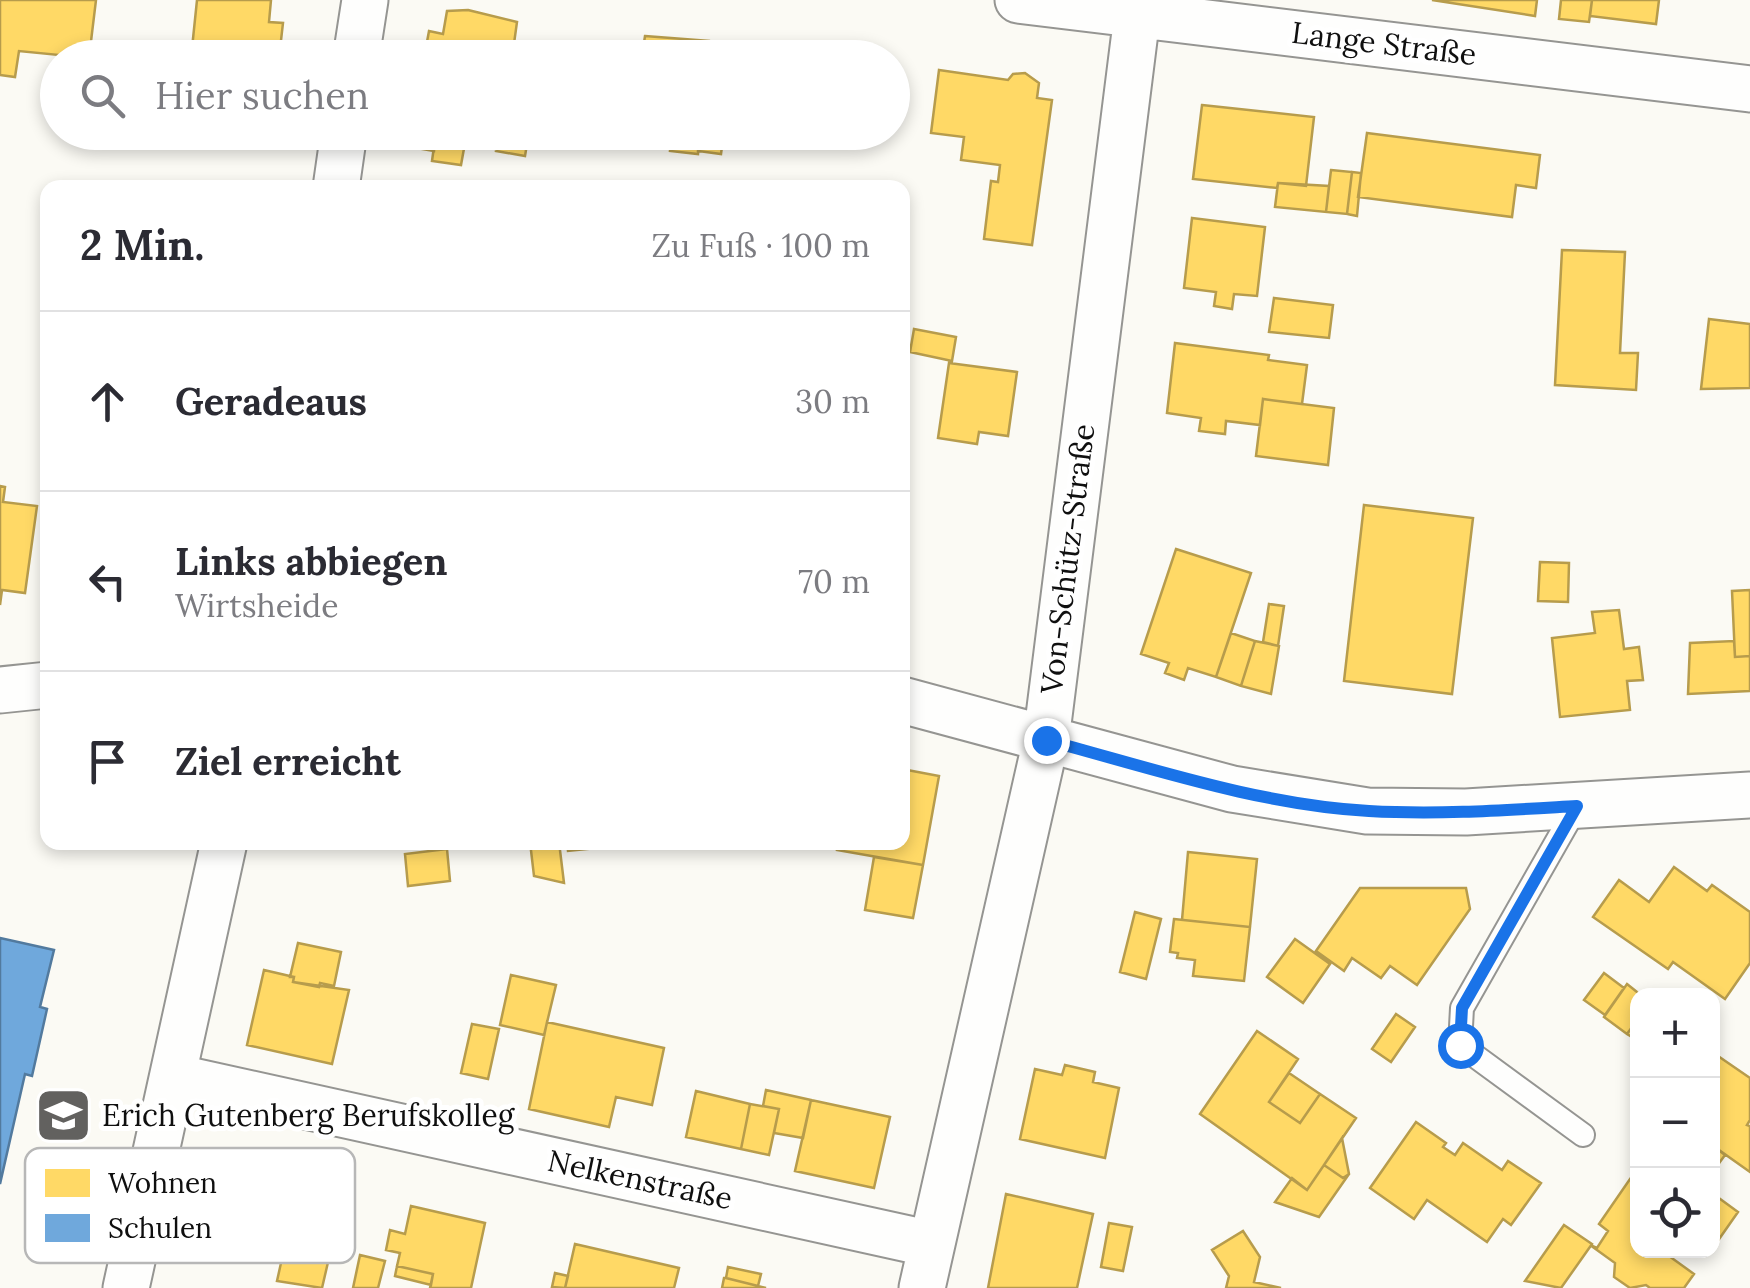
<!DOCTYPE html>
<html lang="de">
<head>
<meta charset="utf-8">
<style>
  body { margin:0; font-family:Lora,serif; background:#f7f7f7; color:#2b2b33 }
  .controls { position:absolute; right:30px; bottom:30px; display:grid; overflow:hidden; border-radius:20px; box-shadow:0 5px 15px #0003 }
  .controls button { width:90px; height:90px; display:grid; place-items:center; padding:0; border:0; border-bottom:2px solid #e1e1e2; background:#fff; color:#2b2b33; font:50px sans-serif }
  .stop { position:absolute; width:30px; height:30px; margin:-22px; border:8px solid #1a73e8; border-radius:50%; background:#fff }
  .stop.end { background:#1a73e8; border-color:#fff; box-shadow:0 2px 10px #0008 }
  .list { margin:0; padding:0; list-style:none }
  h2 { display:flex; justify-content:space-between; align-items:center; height:130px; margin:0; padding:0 40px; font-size:42px }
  h2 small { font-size:32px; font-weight:400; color:#7c7c81 }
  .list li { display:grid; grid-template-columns:65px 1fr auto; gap:30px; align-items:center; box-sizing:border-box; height:180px; padding:0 40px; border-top:2px solid #e1e1e2 }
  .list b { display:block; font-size:38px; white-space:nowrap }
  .list p { margin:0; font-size:32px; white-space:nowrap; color:#7c7c81 }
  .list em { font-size:32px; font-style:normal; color:#7c7c81 }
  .icon { flex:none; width:55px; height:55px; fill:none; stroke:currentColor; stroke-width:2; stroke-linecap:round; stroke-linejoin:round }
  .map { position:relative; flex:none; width:1750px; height:1288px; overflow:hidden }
  .search { position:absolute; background:#fff; box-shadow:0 5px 15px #0003; left:40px; top:40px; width:870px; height:110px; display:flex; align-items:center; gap:25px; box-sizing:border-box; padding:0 35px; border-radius:55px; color:#7c7c81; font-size:38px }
  .panel { position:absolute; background:#fff; box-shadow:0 5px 15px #0003; left:40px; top:180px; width:870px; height:670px; border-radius:20px }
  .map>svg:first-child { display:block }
  .homes { fill:#ffd966; stroke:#b79c4c; stroke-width:2.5 }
  .schools { fill:#6fa8dc; stroke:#527a9e; stroke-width:2.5 }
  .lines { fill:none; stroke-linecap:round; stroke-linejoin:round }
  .lane-casing { stroke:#959592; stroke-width:26 }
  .street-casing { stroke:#959592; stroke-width:49 }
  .lane { stroke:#fefefd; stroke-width:22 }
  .street { stroke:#fefefd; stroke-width:45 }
  .route { stroke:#1a73e8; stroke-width:12 }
  .labels { text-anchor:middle; stroke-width:10; stroke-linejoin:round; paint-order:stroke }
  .street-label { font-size:30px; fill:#0f0f0f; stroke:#fff }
  .poi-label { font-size:30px; fill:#0f0f0f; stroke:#fff; text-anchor:start }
  .key { fill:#fff; stroke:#b7b7b7; stroke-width:2.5 }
  .key-label { font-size:28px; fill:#0f0f0f }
</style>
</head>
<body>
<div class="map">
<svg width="1750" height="1288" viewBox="0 0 1750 1288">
  <rect width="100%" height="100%" fill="#fbfaf4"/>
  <path class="homes" d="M 0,0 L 96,0 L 89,58 L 19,51 L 15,77 L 0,75 Z
    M 197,0 L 271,0 L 269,22 L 283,23 L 279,58 L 191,58 Z
    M 1432,0 L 1537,0 L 1535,16 Z
    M 1561,0 L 1592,0 L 1589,22 L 1559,19 Z
    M 1592,0 L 1659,0 L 1656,24 L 1590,16 Z
    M 468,10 L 517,22 L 512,58 L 424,58 L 429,31 L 443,34 L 447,11 Z
    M 645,36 L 709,41 L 710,58 L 598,58 L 600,44 L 643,49 Z
    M 939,70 L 1008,80 L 1013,74 L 1025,73 L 1039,83 L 1037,98 L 1052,100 L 1032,245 L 984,239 L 991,181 L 998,182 L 1000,165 L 961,160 L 964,137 L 931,133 Z
    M 1202,105 L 1314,117 L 1306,186 L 1278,183 L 1277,188 L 1193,179 Z
    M 390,132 L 436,132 L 434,151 L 388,143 Z
    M 436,132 L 467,132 L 461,165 L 432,161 Z
    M 467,132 L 499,132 L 496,149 L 465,144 Z
    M 499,132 L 529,132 L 525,156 L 496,151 Z
    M 672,132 L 700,132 L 698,154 L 670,151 Z
    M 700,132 L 724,132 L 721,154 L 698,151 Z
    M 793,132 L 859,132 L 857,145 L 792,138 Z
    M 1367,133 L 1540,155 L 1536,188 L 1516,185 L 1512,217 L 1358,197 Z
    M 1331,170 L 1352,172 L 1347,214 L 1326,212 Z
    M 1352,172 L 1361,173 L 1357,216 L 1347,214 Z
    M 1278,183 L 1329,186 L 1326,212 L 1275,207 Z
    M 1192,218 L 1265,227 L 1257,296 L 1234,294 L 1232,309 L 1214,306 L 1216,292 L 1184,288 Z
    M 1562,250 L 1625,252 L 1620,353 L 1638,353 L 1636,390 L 1555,385 Z
    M 1274,298 L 1333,305 L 1329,338 L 1269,332 Z
    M 1709,319 L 1750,324 L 1750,388 L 1701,389 Z
    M 914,329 L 956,337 L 952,361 L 910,352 Z
    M 1175,343 L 1269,355 L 1268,360 L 1307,365 L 1302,404 L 1263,399 L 1260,425 L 1226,421 L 1225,434 L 1199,431 L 1201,418 L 1167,413 Z
    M 949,363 L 1017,372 L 1008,436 L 979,432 L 977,444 L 938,438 Z
    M 1263,399 L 1334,408 L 1328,465 L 1256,456 Z
    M 0,486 L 5,487 L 3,502 L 37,506 L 25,593 L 2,590 L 0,605 Z
    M 1364,505 L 1473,518 L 1452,694 L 1344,681 Z
    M 1176,549 L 1251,573 L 1216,677 L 1188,668 L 1184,680 L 1165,673 L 1169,663 L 1141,654 Z
    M 1540,562 L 1569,563 L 1568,602 L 1538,601 Z
    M 1750,590 L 1750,656 L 1735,657 L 1732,591 Z
    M 1269,604 L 1284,606 L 1278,646 L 1263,642 Z
    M 1619,610 L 1624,649 L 1639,647 L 1643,680 L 1627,681 L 1630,710 L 1560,717 L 1552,638 L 1595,633 L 1592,612 Z
    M 1231,633 L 1255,641 L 1241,686 L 1216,677 Z
    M 1255,641 L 1279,646 L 1271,694 L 1241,686 Z
    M 1734,641 L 1735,657 L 1750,656 L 1750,691 L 1688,694 L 1690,643 Z
    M 902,769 L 939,776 L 923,865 L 837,850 L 838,842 L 902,842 Z
    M 530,842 L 559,842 L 564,883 L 534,876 Z
    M 567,842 L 607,842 L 608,847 L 568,851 Z
    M 447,849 L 450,881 L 408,886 L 405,854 Z
    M 1188,852 L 1257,859 L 1250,927 L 1182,920 Z
    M 874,857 L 923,865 L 913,918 L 865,910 Z
    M 1674,867 L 1707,891 L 1712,885 L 1750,912 L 1750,963 L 1725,999 L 1673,962 L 1668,969 L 1593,917 L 1619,880 L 1649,902 Z
    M 1360,888 L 1466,888 L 1470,909 L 1417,985 L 1390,966 L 1381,978 L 1352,958 L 1344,971 L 1316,951 Z
    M 1135,912 L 1161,919 L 1146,979 L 1120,972 Z
    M 1174,919 L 1250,927 L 1244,981 L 1193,976 L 1195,960 L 1177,958 L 1178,953 L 1170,952 Z
    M 1295,939 L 1330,964 L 1303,1003 L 1267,977 Z
    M 298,943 L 341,952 L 334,986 L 320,983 L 319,987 L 293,982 L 294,977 L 290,977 Z
    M 264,970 L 294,977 L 293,982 L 349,990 L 332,1064 L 247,1045 Z
    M 1604,973 L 1624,988 L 1605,1015 L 1584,1000 Z
    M 511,975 L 556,985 L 544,1035 L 500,1025 Z
    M 1627,984 L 1642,996 L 1638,996 L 1638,1019 L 1627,1034 L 1604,1017 Z
    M 1396,1014 L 1415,1027 L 1391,1062 L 1372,1049 Z
    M 1638,1019 L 1638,1041 L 1627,1034 Z
    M 547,1022 L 664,1048 L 652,1105 L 616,1097 L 609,1127 L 529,1109 Z
    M 472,1024 L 499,1029 L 488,1079 L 461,1073 Z
    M 1257,1031 L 1298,1059 L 1269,1102 L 1300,1123 L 1320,1094 L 1356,1118 L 1307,1190 L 1200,1114 Z
    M 1718,1056 L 1750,1078 L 1750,1120 L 1747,1125 L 1750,1126 L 1750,1172 L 1712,1145 L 1712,1064 Z
    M 1065,1065 L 1095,1072 L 1093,1082 L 1119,1088 L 1105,1158 L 1020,1139 L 1035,1069 L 1062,1075 Z
    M 1289,1073 L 1320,1094 L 1300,1123 L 1269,1102 Z
    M 766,1090 L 811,1100 L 803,1138 L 774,1133 L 779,1109 L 763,1106 Z
    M 696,1091 L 750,1104 L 741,1149 L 686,1137 Z
    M 811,1100 L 890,1117 L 874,1188 L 795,1171 Z
    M 750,1104 L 779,1109 L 769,1155 L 741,1149 Z
    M 1416,1122 L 1446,1143 L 1443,1147 L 1455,1155 L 1463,1143 L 1502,1170 L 1508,1161 L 1541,1183 L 1511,1225 L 1503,1219 L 1487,1242 L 1427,1200 L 1414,1219 L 1370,1188 Z
    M 1342,1138 L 1349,1174 L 1343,1178 L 1324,1165 Z
    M 1712,1145 L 1725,1155 L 1712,1173 Z
    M 220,1162 L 303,1181 L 300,1193 L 342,1202 L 322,1288 L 277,1281 L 285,1245 L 205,1227 Z
    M 1324,1165 L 1343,1178 L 1349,1174 L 1319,1217 L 1275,1202 L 1292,1178 L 1307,1190 Z
    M 1630,1179 L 1638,1185 L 1638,1250 L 1673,1250 L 1669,1256 L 1694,1274 L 1684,1288 L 1650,1288 L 1646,1285 L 1630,1288 L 1614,1277 L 1615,1263 L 1590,1245 L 1597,1248 L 1608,1231 L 1599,1224 Z
    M 1712,1193 L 1738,1212 L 1717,1242 L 1712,1239 Z
    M 1006,1194 L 1093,1214 L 1077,1288 L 988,1288 Z
    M 411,1206 L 485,1223 L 471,1288 L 430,1288 L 433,1274 L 397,1266 L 400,1253 L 386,1250 L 390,1230 L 405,1234 Z
    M 1109,1223 L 1132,1227 L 1123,1271 L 1101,1267 Z
    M 1564,1225 L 1592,1244 L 1561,1288 L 1525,1281 Z
    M 1243,1231 L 1260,1257 L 1254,1282 L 1281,1288 L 1226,1288 L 1229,1276 L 1212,1250 Z
    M 575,1244 L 679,1268 L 674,1288 L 565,1288 Z
    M 360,1255 L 385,1261 L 378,1288 L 353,1288 Z
    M 397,1266 L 433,1274 L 431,1285 L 395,1276 Z
    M 728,1267 L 761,1274 L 758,1286 L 726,1278 Z
    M 555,1273 L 568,1276 L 565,1288 L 552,1287 Z
    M 724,1278 L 726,1278 L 766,1288 L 722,1288 Z"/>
  <path class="schools" d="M 0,938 L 54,950 L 40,1007 L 47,1009 L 32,1076 L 25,1074 L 0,1184 Z"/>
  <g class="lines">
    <defs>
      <path id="lane" d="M 1577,806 L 1462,1008 L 1460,1045 L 1583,1135"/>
      <path id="street" d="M 1018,0 L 1750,89
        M 356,58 L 365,0
        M 336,188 L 344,132
        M 0,690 L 48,685
        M 902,700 L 1232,789 L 1367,811 L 1466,812 L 1750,795
        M 174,1077 L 931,1244
        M 126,1288 L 224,842
        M 922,1288 L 1046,740 L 1139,0"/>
    </defs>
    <use href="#lane" class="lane-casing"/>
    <use href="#street" class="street-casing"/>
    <use href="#lane" class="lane"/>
    <use href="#street" class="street"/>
  </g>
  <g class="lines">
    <path class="route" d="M 1046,740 C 1151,768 1260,805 1369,811 C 1439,815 1508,810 1577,806 L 1462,1008 L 1460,1045"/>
  </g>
  <defs>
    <symbol id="school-square" viewBox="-11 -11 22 22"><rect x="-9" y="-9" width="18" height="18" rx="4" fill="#62615f" stroke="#fff"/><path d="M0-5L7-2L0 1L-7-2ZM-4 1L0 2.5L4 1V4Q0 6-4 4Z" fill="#fff"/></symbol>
  </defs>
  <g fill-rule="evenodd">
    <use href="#school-square" x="32" y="1084" width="63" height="63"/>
  </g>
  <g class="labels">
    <g class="street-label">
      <text transform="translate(1384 44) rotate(7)" y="10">Lange Straße</text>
      <text transform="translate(1068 559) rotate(-83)" y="10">Von-Schütz-Straße</text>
      <text transform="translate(640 1180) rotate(12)" y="10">Nelkenstraße</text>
    </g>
    <g class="poi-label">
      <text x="102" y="1126">Erich Gutenberg Berufskolleg</text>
    </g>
  </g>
  <rect x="25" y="1148" width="330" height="115" rx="15" class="key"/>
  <rect x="45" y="1169" width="45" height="28" fill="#ffd966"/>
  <rect x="45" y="1214" width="45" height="28" fill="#6fa8dc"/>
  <g class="key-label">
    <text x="108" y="1193">Wohnen</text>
    <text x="108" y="1238">Schulen</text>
  </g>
</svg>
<div class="controls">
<button>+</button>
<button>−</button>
<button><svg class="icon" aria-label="locate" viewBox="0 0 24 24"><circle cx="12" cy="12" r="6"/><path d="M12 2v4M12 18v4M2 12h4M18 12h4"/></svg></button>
</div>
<div class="stop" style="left:1460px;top:1045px"></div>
<div class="stop end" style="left:1046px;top:740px"></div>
<div class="search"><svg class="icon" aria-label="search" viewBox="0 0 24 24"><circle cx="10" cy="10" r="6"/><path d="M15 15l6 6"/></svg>Hier suchen</div>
<section class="panel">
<h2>2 Min.<small>Zu Fuß · 100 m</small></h2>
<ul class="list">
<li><svg class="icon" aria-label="ahead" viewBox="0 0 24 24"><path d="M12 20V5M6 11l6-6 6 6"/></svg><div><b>Geradeaus</b></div><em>30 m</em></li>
<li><svg class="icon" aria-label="left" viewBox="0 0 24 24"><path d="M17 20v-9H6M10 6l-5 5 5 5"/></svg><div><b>Links abbiegen</b><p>Wirtsheide</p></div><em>70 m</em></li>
<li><svg class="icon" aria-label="arrive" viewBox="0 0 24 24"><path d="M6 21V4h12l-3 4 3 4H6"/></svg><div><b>Ziel erreicht</b></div></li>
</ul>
</section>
</div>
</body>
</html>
